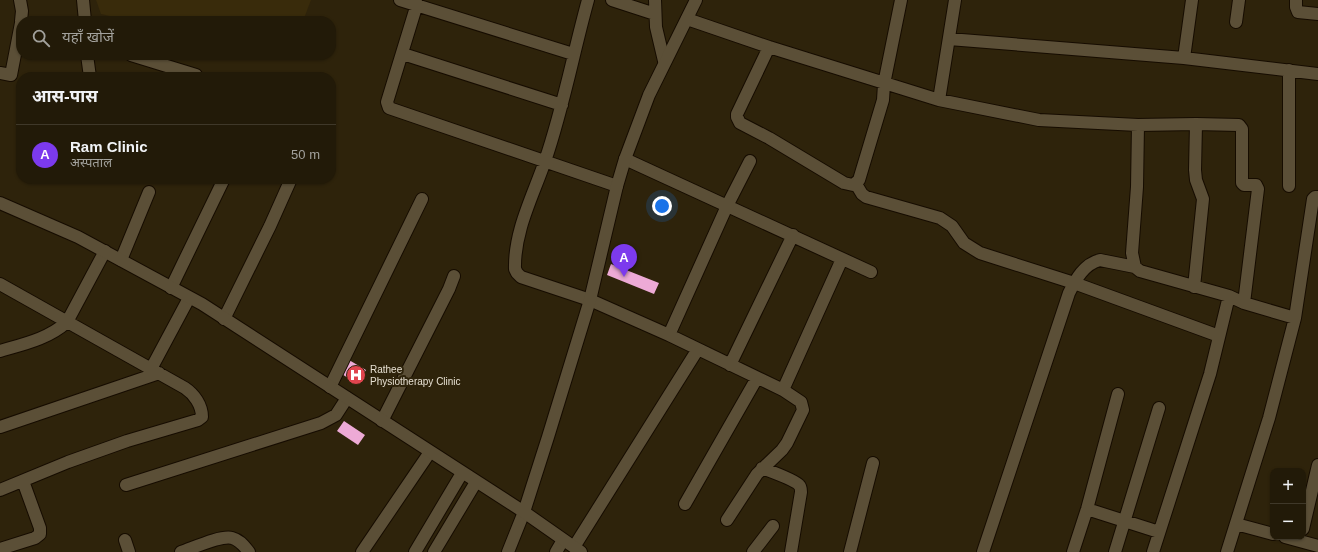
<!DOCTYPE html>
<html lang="hi">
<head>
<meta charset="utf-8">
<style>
  body { margin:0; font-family:Arial,"Noto Sans Devanagari",sans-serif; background:#2e2716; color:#f1f3f6 }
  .controls { position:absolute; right:12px; bottom:12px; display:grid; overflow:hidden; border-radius:8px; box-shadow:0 1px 3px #0004 }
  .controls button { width:36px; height:36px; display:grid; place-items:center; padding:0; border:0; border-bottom:1px solid #3f3829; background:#221a08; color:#f1f3f6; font:20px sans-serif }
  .you { position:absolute; left:662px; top:206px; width:14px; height:14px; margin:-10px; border:3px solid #fff; border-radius:50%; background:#1a73e8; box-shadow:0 0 0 6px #1a73e833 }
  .badge { display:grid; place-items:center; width:26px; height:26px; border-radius:50%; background:#7c3aed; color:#fff; font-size:13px; font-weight:700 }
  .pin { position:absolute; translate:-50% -33px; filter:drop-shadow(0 1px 2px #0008) }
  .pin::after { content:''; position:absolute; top:21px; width:14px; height:12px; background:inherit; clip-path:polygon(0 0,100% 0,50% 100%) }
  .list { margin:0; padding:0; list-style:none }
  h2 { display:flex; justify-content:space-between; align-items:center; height:52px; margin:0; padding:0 16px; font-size:17px }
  h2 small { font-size:13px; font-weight:400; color:#a2a19c }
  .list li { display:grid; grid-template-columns:26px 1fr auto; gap:12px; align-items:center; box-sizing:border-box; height:60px; padding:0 16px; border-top:1px solid #3f3829 }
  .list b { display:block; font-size:15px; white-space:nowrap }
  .list p { margin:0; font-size:13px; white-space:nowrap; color:#a2a19c }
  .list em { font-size:13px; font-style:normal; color:#a2a19c }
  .icon { flex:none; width:22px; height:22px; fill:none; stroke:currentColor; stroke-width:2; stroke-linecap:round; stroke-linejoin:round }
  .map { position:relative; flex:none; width:1318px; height:552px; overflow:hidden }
  .search { position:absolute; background:#221a08; box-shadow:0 1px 3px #0004; left:16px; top:16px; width:320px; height:44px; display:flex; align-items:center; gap:10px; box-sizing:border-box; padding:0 14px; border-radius:16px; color:#a2a19c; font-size:15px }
  .panel { position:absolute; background:#221a08; box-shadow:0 1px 3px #0004; left:16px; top:72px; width:320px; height:112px; border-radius:16px }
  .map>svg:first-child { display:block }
  .built { fill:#392b0b }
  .building { fill:#edaad6 }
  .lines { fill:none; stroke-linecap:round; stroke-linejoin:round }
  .street-casing { stroke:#160c00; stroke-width:14 }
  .secondary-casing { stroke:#160c00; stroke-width:14 }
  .street { stroke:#5b4f37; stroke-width:12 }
  .secondary { stroke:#5b4f37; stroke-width:12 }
  .labels { text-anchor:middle; stroke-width:4; stroke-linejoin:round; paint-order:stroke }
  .poi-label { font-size:10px; fill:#e6dfd1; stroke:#2e230b; text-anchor:start }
</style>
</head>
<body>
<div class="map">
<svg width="1318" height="552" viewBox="0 0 1318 552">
  <rect width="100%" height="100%" fill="#2e230b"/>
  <path class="built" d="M 96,0 L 311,0 L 303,21 L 131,21 L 101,14 Z"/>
  <path class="building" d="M 611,264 L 659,283 L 654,294 L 607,275 Z
    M 349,360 L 366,370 L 358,384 L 340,373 Z
    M 344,421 L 365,435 L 358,445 L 337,431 Z"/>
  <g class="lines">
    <defs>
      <path id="street" d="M 20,0 L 22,11 L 21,21
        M 83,0 L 85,21
        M 400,0 L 573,54
        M 588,0 C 573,54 563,109 545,161 C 533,196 514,231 515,269 L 517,273 L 521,277 L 590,300 L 669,335 L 783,390 L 801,402 L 803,410 L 787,443 L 782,450 L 757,474 L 727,520
        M 612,0 L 655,14
        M 655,0 L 656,27 L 664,61
        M 1296,0 L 1296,7 L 1298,12 L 1318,14
        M 417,4 L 387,102 L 389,108 L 617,186
        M 687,19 L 769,47 L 939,100 L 1039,120 L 1138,125 L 1196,124 L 1239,125 L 1242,129 L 1242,183 L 1244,185 L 1256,185 L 1258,189 L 1244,303
        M 1236,22 L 1239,0
        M 949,39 L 1184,58 L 1318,74
        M 769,47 L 737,114 L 737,117 L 740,123 L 769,138 L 844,183 L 853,185 L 859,180 L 883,100 L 884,84 L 901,0
        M 403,54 L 562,105
        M 87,55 L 90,77
        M 131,55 L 196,75
        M 1184,58 L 1192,0
        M 1289,70 L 1289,186
        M 0,73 L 11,75 L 21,23
        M 939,100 L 955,0
        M 625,159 L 871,272
        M 856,184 L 862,194 L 866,197 L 940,218 L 952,226 L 964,243 L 980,253 L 1074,283 L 1219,336
        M 121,260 L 149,192
        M 1135,267 L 1132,253 L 1137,187 L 1138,125
        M 0,284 L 185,388 C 194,394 202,405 202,417 L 198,420 L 127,441 L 68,462 L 0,490
        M 1194,287 L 1203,199 L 1196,180 L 1195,170 L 1196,124
        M 171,288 L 223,181
        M 224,319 L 270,226 L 291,179
        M 669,335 L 727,206 L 750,161
        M 0,351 C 24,344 48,339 67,322 L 105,251
        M 730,365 L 793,235
        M 151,369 L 189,298
        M 330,387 L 422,199
        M 783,390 L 842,259
        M 382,421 L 449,289 L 454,276
        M 0,427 L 159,373
        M 762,468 C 770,471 795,480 799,485 C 801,487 801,489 801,492 L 791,552
        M 126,485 L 321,423 L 336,415 L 347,398
        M 685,504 L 757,378
        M 1087,509 L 1159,532
        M 1236,524 L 1273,534
        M 1303,529 L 1318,465
        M 1285,537 L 1318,546
        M 125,540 L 129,552
        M 574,547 L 698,349
        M 0,549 L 35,538 L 40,534 L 40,528 L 23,481
        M 181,552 C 193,548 221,535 232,538 C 240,540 244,546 249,552
        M 362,552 L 430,452
        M 508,552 L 524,512
        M 556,552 L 563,540
        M 753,552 L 773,526
        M 850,552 L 873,463
        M 983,552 L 1069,293 C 1076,279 1084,264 1100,260 L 1135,267 L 1140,271 L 1229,296 L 1244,303 L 1295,318
        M 1073,552 L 1087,509 L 1118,394
        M 1115,552 L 1159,408
        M 1153,552 L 1210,374 L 1229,296
        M 1227,552 L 1269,418 L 1295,318 L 1313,199 L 1315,197 L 1318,197"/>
      <path id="secondary" d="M 0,203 L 78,237 L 202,304 L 524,512 L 581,552
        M 524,512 L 548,437 L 590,300 L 617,186 L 625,159 L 649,95 L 696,0
        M 415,552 L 462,473
        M 434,552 L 476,482"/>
    </defs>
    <use href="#street" class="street-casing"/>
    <use href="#secondary" class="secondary-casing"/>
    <use href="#street" class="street"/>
    <use href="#secondary" class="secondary"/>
  </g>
  <defs>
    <symbol id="hospital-disc" viewBox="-11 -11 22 22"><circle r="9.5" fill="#e0444e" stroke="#2e230b"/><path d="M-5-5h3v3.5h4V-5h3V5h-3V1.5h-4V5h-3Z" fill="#fff"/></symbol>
  </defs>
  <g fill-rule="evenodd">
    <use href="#hospital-disc" x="345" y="364" width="22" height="22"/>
  </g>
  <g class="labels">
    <g class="poi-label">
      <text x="370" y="373">Rathee<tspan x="370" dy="12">Physiotherapy Clinic</tspan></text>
    </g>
  </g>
</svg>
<div class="controls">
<button>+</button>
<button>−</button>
</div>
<div class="you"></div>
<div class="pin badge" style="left:624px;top:277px">A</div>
<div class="search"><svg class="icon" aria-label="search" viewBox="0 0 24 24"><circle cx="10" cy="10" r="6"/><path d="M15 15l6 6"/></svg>यहाँ खोजें</div>
<section class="panel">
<h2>आस-पास<small></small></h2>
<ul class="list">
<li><span class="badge">A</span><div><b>Ram Clinic</b><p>अस्पताल</p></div><em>50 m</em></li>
</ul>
</section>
</div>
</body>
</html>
